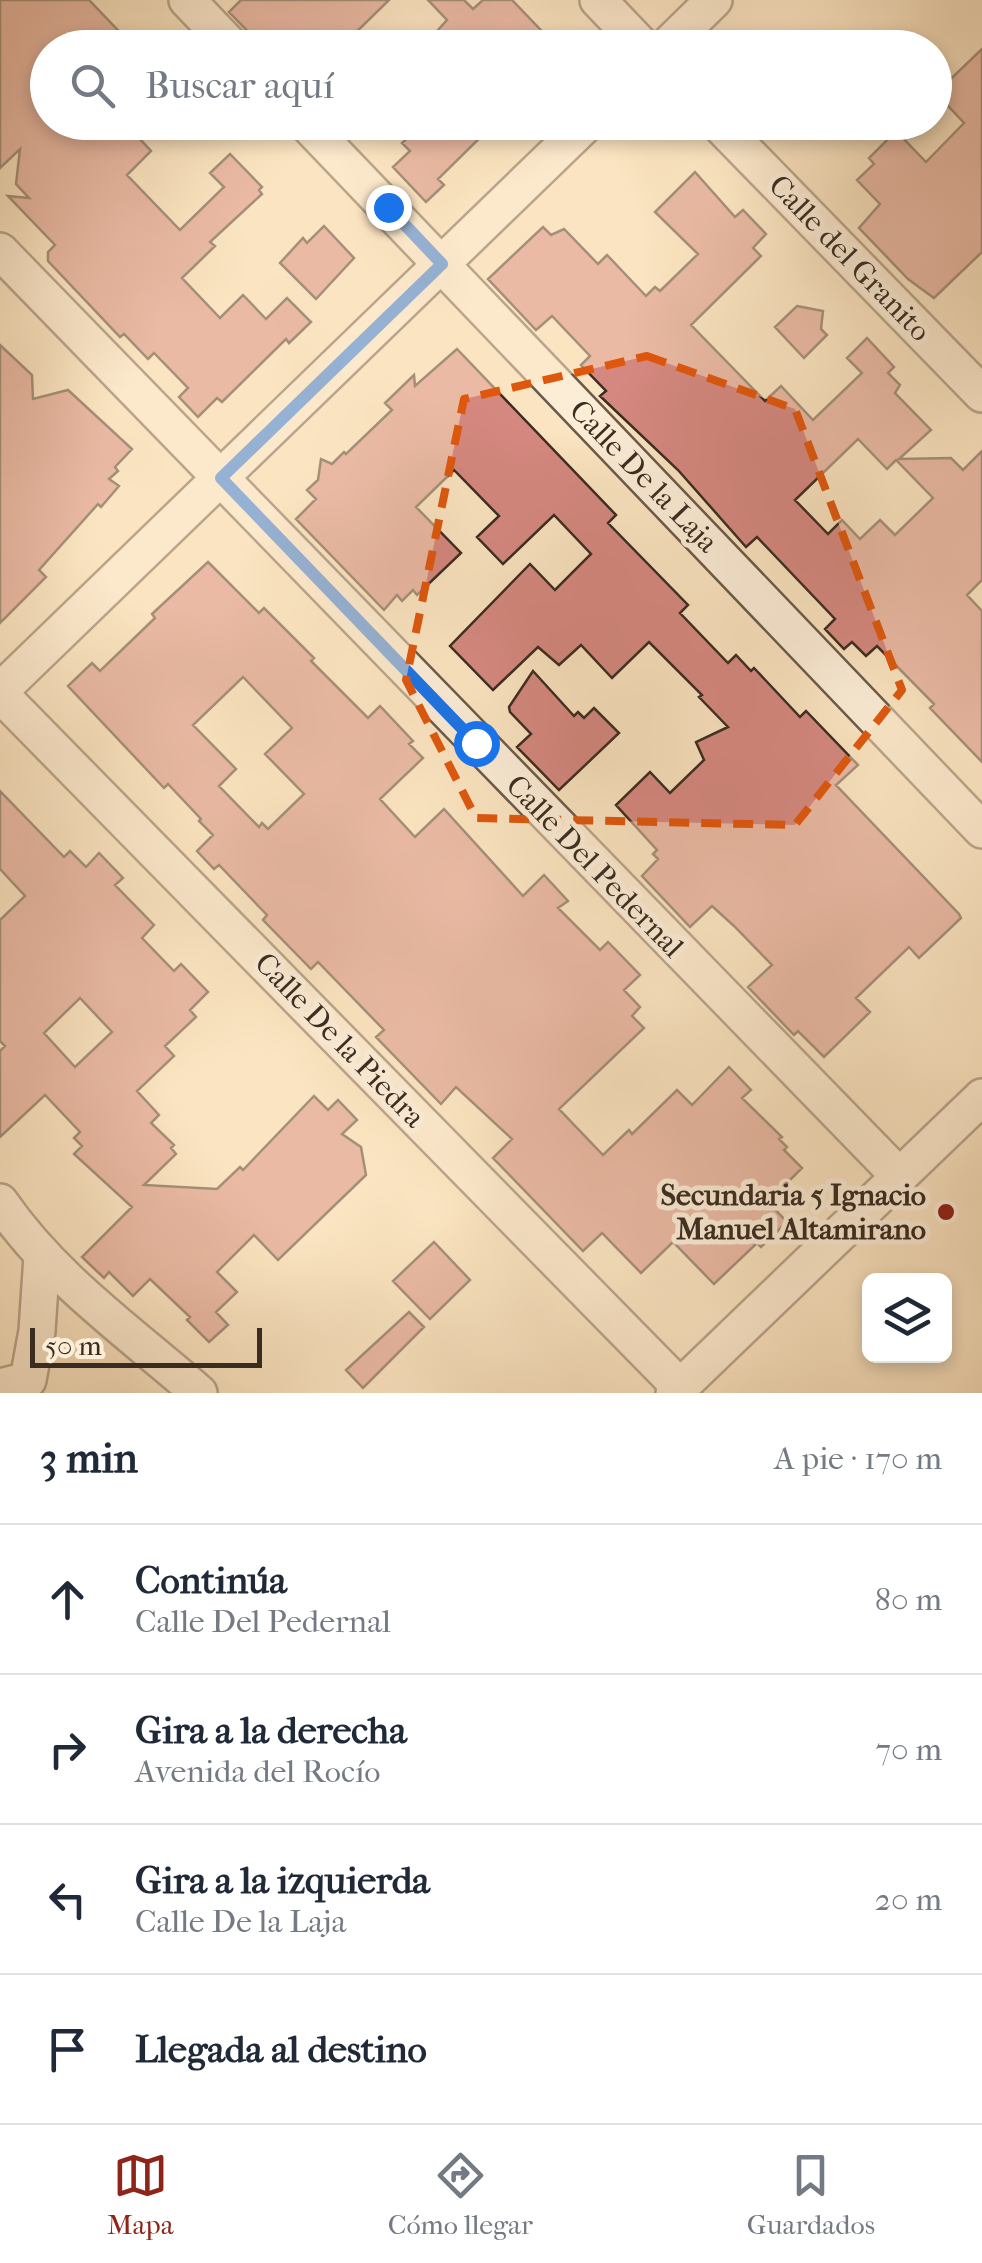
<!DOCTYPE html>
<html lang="es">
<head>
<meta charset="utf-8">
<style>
  body { margin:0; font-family:"IM FELL French Canon",serif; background:#f2f2f3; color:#1f2937 }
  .controls { position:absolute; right:30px; bottom:30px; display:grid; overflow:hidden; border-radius:15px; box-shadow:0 5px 15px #0003 }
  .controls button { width:90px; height:90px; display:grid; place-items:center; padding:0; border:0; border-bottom:2px solid #e0e1e3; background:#fff; color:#1f2937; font:50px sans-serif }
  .scale { position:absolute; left:30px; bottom:25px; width:232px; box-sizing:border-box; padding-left:10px; border:5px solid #3b2c21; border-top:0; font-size:28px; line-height:35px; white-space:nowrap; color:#3b2c21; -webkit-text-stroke:8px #fcedd7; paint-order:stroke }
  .stop { position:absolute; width:30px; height:30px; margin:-22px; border:8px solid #1a73e8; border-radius:50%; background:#fff }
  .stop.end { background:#1a73e8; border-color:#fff; box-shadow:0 2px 10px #0008 }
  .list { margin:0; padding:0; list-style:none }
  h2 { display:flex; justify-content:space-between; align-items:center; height:130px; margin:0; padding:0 40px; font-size:42px }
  h2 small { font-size:32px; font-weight:400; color:#747a83 }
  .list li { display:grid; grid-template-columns:65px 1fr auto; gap:30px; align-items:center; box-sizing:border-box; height:150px; padding:0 40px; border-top:2px solid #e0e1e3 }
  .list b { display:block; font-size:38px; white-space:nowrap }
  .list p { margin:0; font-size:32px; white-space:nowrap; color:#747a83 }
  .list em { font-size:32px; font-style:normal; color:#747a83 }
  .icon { flex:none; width:55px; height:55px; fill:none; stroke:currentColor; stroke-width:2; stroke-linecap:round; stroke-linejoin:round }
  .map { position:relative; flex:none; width:982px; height:1393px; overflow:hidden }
  .search { position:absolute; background:#fff; box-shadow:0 5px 15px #0003; left:30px; right:30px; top:30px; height:110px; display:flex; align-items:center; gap:25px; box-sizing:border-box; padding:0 35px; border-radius:55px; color:#747a83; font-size:38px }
  .sheet { height:730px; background:#fff }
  nav { display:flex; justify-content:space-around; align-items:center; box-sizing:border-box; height:140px; border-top:2px solid #e0e1e3; background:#fff; font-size:28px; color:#747a83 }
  nav a { display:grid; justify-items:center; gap:5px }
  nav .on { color:#8f2418 }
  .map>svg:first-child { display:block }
  .building { fill:#d58880; stroke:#3b2c21; stroke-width:2.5; fill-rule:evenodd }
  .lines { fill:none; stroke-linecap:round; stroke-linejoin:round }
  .minor-casing { stroke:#6b5a49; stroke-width:40 }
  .minor { stroke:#fcedd7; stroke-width:35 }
  .route { stroke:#1a73e8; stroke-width:12 }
  .marked { fill:none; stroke:#df570d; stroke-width:8; stroke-dasharray:20 12; stroke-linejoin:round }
  .poi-dot { fill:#8f2418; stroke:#fcedd7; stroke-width:4 }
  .labels { text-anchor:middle; stroke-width:10; stroke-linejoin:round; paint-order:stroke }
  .street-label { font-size:30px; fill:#3b2c21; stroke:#fcedd7 }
  .poi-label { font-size:30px; font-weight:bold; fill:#3b2c21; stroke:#fcedd7; text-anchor:end }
</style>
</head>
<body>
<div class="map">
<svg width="982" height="1393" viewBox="0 0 982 1393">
  <rect width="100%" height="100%" fill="#fbe4c1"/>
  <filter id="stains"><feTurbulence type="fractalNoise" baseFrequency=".002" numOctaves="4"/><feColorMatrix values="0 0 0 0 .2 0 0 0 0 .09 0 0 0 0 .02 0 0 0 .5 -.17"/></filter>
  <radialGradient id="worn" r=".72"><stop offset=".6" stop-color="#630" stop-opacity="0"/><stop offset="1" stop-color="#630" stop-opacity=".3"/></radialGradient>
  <path class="building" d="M 0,0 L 89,0 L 135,48 L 48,48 L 48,122 L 124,122 L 151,151 L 127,175 L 180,230 L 224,187 L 210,173 L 230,154 L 262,187 L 259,190 L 262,194 L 210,242 L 215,246 L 182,278 L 220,318 L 243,295 L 266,319 L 287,298 L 311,322 L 289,343 L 286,339 L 222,402 L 217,398 L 198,417 L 179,397 L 188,388 L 154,353 L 148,359 L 124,334 L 120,337 L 48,261 L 48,252 L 55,245 L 8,196 L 29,198 L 16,184 L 20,149 L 0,168 Z
    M 241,0 L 389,0 L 340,48 L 264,48 L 229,12 Z
    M 428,0 L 464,0 L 473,9 L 483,0 L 512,0 L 558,48 L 453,48 L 438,30 L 447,20 Z
    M 982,49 L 982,252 L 934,298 L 908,279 L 859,228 L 880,204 L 857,180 L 874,164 L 869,158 L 896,131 L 926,162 L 964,123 L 936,93 Z
    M 425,122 L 496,122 L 438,179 L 444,185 L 426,202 L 393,167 L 410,151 L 402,143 Z
    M 695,172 L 735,217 L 743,210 L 766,234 L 753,248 L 761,256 L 691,325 L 765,401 L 781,386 L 813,420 L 862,373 L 847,358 L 867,338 L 894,367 L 888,373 L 900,385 L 895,393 L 931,430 L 899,459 L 951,458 L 963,470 L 982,451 L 982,580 L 967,595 L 982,611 L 982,762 L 930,708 L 934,704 L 877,646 L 866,656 L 852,642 L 844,649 L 825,629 L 835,619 L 757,537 L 746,547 L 678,470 L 600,396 L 606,391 L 581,365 L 590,356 L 552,316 L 536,330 L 488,279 L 543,227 L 551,235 L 564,229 L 598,264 L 607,255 L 646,296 L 655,287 L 660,291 L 698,254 L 655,212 ZM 858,439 L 887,469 L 896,460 L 933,498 L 895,535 L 880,520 L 860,539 L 842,520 L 828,534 L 795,500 Z
    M 324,226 L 354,258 L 316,299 L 280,263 L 303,238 L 307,243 Z
    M 797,306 L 823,311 L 821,329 L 827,335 L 804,358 L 775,327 Z
    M 0,345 L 32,375 L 33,399 L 68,390 L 132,449 L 115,467 L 118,471 L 109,479 L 119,486 L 101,507 L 98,504 L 39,570 L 46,577 L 0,623 Z
    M 457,349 L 616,515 L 608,523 L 688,605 L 680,613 L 728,663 L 736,655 L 751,671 L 754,668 L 800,717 L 806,711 L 858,765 L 836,785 L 959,914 L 961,918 L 919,958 L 909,947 L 856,998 L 870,1012 L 824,1057 L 798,1031 L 794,1035 L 748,987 L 772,965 L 734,926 L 712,906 L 690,927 L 642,876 L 658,859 L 653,854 L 657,850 L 616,805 L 650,772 L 670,793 L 704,760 L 696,742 L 728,727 L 699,697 L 702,695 L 649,642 L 612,678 L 581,645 L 559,665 L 538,647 L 493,690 L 450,646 L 530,564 L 555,590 L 591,554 L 554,515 L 503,564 L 477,537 L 499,516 L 454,470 L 416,507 L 461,553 L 417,595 L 413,590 L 402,601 L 397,595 L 384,610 L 296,519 L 316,499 L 307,490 L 318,480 L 321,459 L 332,464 L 344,452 L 346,454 L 392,410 L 385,403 L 414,375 L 415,386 Z
    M 208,562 L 259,613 L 264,608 L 314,658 L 311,661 L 368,718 L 380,706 L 413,741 L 409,744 L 423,758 L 380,799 L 415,837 L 444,809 L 523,896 L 544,875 L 568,901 L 558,908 L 600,950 L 608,942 L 640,975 L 624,990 L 640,1007 L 632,1016 L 644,1028 L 559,1109 L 603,1155 L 629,1130 L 632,1134 L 677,1090 L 692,1105 L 729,1067 L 751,1090 L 742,1098 L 782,1137 L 779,1139 L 787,1147 L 784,1150 L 802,1168 L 768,1202 L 787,1222 L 761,1247 L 757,1243 L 714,1284 L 673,1242 L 641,1273 L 602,1233 L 583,1251 L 493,1158 L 512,1139 L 456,1087 L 441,1104 L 376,1037 L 384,1030 L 318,962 L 311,969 L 263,920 L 267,915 L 219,865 L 214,869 L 197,851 L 213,835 L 199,821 L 201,819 L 168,784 L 164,788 L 68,686 L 92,663 L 100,671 L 155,618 L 152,614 ZM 243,677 L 292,728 L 265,754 L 304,794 L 268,829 L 262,823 L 259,827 L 219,786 L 236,769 L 193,725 Z
    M 533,671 L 574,716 L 578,712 L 584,718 L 594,708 L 619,733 L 559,790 L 517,747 L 531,734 L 510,712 L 509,707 Z
    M 0,791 L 64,857 L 70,851 L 86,867 L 99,853 L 123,878 L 115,885 L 154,925 L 142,938 L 174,971 L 181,964 L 208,992 L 190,1010 L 196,1017 L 165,1046 L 174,1056 L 137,1091 L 159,1115 L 151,1123 L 174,1145 L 171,1148 L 176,1154 L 144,1185 L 217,1189 L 240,1167 L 243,1170 L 314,1096 L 328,1110 L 338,1100 L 357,1120 L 342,1134 L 361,1147 L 366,1175 L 278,1260 L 254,1235 L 217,1272 L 237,1292 L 216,1312 L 228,1325 L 209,1342 L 187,1320 L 190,1317 L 150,1279 L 133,1296 L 109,1272 L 104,1278 L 82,1257 L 132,1207 L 74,1154 L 82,1146 L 74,1138 L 80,1132 L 45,1095 L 0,1137 L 0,1051 L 5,1046 L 0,1041 L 0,920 L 25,896 L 0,869 ZM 80,998 L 112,1032 L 75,1067 L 44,1033 Z
    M 434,1242 L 470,1280 L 430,1319 L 393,1281 Z
    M 409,1312 L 424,1327 L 363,1388 L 346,1370 Z"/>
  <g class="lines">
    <defs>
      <path id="minor" d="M 187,0 L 233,48
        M 598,0 L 644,48
        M 665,48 L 714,0
        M 305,122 L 982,830
        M 717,122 L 982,394
        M 0,251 L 900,1177
        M 0,691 L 588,122
        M 0,694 L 680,1387
        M 0,1202 C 53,1279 129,1332 199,1393
        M 0,1387 L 28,1380 L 37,1331 L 42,1256
        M 674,1393 L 982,1097"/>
    </defs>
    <use href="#minor" class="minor-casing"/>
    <use href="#minor" class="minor"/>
  </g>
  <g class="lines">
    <path class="route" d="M 388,207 L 442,264 L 221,478 L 476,743"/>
  </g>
  <path d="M0 0H982V1393H0ZM 647,356 L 795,409 L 902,690 L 795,825 L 476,818 L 406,680 L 464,399 Z" fill="#fbe4c1" fill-opacity=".55" fill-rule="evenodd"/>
  <path class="marked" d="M 647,356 L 795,409 L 902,690 L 795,825 L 476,818 L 406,680 L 464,399 Z"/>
  <circle class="poi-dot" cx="946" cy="1212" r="10"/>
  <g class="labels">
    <g class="street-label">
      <text transform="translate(850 258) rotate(46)" y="10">Calle del Granito</text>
      <text transform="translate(644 476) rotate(46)" y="10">Calle De la Laja</text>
      <text transform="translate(595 866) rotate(46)" y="10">Calle Del Pedernal</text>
      <text transform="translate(340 1040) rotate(46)" y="10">Calle De la Piedra</text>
    </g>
    <g class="poi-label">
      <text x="926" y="1205">Secundaria 5 Ignacio<tspan x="926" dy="34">Manuel Altamirano</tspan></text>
    </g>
  </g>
  <rect width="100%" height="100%" filter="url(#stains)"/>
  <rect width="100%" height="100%" fill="url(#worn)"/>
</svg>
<div class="controls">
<button><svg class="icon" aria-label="layers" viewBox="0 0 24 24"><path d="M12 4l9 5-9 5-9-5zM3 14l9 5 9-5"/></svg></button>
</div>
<div class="scale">50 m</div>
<div class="stop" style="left:476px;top:743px"></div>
<div class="stop end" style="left:388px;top:207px"></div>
<div class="search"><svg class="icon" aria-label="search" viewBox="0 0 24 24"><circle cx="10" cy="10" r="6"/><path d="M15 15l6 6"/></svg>Buscar aquí</div>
</div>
<section class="sheet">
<h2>3 min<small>A pie · 170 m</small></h2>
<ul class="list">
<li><svg class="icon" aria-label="ahead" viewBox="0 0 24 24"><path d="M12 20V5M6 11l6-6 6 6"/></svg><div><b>Continúa</b><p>Calle Del Pedernal</p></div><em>80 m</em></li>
<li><svg class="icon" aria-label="right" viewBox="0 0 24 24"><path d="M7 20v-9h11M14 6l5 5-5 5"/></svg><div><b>Gira a la derecha</b><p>Avenida del Rocío</p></div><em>70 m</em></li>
<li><svg class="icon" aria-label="left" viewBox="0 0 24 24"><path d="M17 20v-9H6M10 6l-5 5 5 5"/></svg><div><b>Gira a la izquierda</b><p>Calle De la Laja</p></div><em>20 m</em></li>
<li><svg class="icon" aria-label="arrive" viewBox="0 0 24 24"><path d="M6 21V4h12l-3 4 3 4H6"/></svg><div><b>Llegada al destino</b></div></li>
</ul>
</section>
<nav>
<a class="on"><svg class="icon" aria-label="map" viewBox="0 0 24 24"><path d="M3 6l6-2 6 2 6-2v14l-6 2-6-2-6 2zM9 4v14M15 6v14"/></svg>Mapa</a>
<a><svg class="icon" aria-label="directions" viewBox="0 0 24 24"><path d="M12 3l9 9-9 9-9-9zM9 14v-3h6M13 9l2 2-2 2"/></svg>Cómo llegar</a>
<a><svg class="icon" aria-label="saved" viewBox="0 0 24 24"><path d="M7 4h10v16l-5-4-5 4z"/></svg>Guardados</a>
</nav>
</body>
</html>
